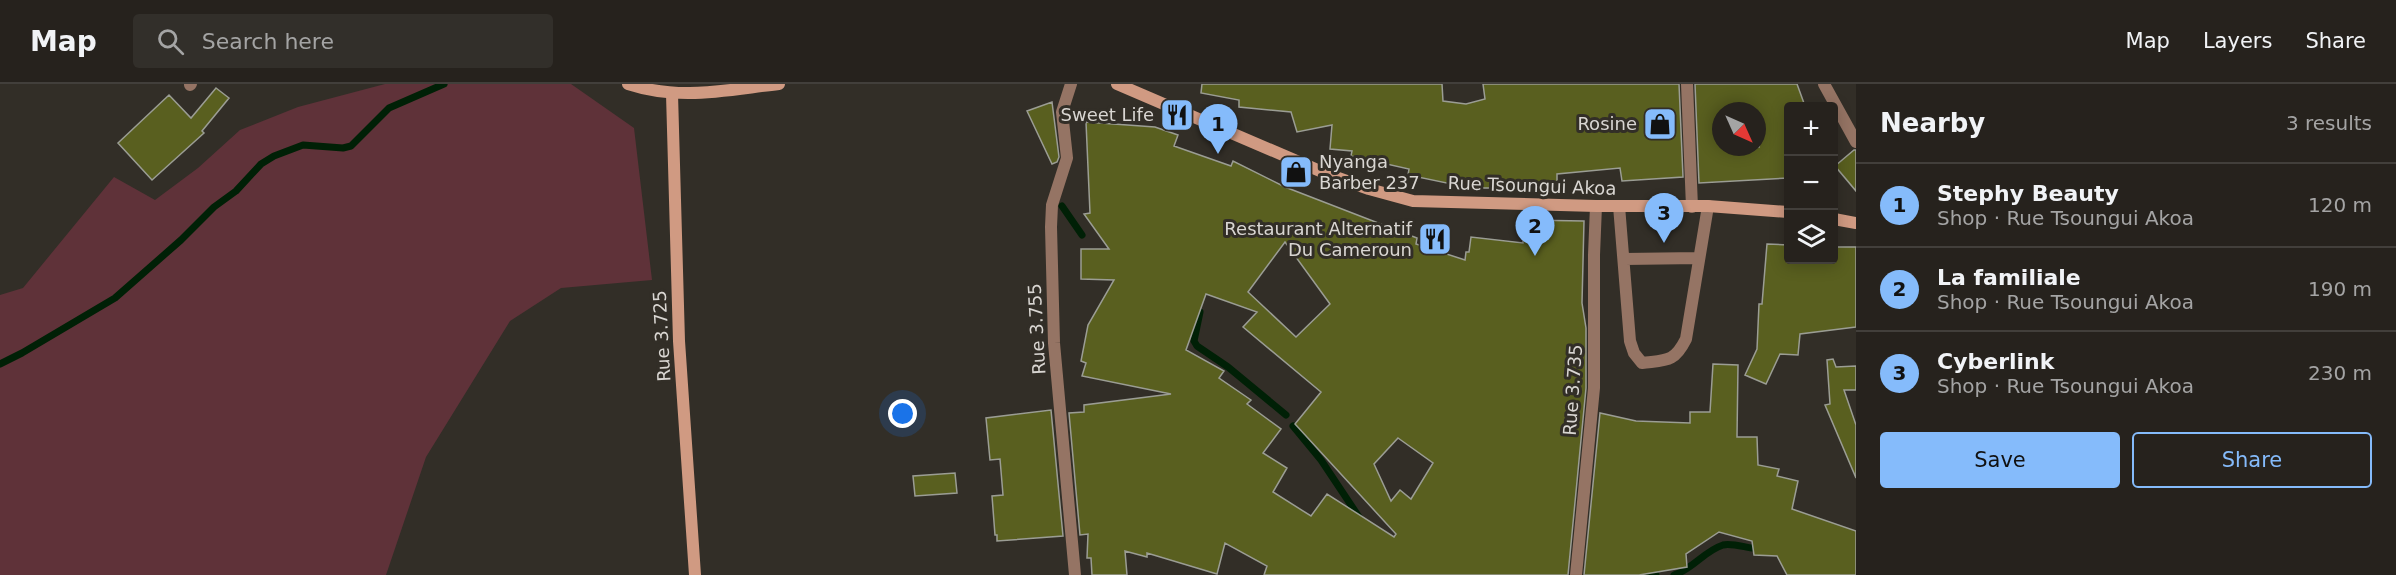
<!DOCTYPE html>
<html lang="en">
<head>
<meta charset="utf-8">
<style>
  body { margin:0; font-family:"DejaVu Sans",sans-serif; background:#322f2a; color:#f1f3f6 }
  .controls { position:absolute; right:18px; top:18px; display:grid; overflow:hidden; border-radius:6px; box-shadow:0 3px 15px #0003 }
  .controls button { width:54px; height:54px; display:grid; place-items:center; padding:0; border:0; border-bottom:2px solid #423f3b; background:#26221d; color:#f1f3f6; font:30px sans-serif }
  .compass { position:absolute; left:1712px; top:18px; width:54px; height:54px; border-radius:50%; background:#26221d; box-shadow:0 3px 15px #0003; rotate:135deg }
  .you { position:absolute; left:903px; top:330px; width:21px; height:21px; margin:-15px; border:4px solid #fff; border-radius:50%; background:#1a73e8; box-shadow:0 0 0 9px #1a73e833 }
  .badge { display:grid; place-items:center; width:39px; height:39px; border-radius:50%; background:#85bbfb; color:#111; font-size:20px; font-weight:700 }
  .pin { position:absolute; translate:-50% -50px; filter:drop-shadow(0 2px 3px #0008) }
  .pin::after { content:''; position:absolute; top:32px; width:21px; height:18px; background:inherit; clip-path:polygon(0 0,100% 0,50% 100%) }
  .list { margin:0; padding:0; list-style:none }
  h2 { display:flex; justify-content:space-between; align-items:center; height:78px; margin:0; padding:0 24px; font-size:26px }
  h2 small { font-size:20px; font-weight:400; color:#a4a4a4 }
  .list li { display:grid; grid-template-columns:39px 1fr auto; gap:18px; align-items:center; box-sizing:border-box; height:84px; padding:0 24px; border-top:2px solid #423f3b }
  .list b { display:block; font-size:22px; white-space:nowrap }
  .list p { margin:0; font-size:20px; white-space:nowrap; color:#a4a4a4 }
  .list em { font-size:20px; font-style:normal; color:#a4a4a4 }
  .actions { display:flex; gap:12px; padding:18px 24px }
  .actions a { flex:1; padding:14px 0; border:2px solid #85bbfb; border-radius:6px; text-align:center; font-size:21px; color:#85bbfb }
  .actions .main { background:#85bbfb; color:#111 }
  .icon { flex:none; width:33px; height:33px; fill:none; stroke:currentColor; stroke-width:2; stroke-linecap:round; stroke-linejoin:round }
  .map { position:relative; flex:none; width:1856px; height:491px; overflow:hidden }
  header { display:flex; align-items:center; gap:36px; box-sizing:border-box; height:84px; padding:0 30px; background:#26221d; border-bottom:2px solid #423f3b }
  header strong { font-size:28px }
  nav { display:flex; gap:33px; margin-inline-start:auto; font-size:21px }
  .search { width:420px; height:54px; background:#322f2a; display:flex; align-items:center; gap:15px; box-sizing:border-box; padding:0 21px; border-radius:6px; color:#a4a4a4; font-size:22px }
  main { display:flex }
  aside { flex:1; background:#26221d }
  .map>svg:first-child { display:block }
  .green { fill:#5f3239 }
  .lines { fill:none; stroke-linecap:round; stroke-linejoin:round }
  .stream { stroke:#002006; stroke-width:7 }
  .building { fill:#595f1f; stroke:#9b9d94; stroke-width:1.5; fill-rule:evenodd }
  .lane { stroke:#957464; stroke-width:12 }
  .street { stroke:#957464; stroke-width:12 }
  .secondary { stroke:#d09a82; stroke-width:12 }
  .labels { text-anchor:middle; stroke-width:6; stroke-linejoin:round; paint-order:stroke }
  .poi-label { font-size:18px; fill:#d9d6d2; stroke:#322e27; text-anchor:end }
  .street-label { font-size:18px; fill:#d9d6d2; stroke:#322e27 }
</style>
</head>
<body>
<header>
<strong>Map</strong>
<div class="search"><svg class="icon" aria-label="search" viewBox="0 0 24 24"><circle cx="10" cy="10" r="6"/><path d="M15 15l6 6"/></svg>Search here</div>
<nav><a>Map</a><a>Layers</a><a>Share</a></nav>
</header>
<main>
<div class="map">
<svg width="1856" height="491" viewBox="0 0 1856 491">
  <rect width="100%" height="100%" fill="#322e27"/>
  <path class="green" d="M 385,0 L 571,0 L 634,44 L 652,196 L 561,204 L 510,237 L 426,373 L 386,491 L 0,491 L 0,211 L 23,204 L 114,93 L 155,116 L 198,84 L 240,46 L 298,23 Z"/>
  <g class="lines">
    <path class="stream" d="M 1062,122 L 1082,151
      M 1200,228 L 1194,257 L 1197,262 L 1228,283 L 1286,331
      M 0,280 L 22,269 L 115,214 L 181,156 L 214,123 L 236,107 L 261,80 L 274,72 L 303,61 L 343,64 L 351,62 L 389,24 L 444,0
      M 1293,342 L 1321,376 L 1361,436
      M 1649,491 L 1656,491
      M 1674,491 C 1693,485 1704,467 1723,461 C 1731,459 1744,463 1752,464"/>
  </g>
  <path class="building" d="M 1202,0 L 1442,0 L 1443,17 L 1466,20 L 1485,15 L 1483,0 L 1679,0 L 1683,93 L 1622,97 L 1620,84 L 1557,90 L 1557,100 L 1505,104 L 1452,104 L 1452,100 L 1408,91 L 1409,85 L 1351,72 L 1352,67 L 1330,65 L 1332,41 L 1297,48 L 1291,28 L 1239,23 L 1239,16 L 1201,9 Z
    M 1695,0 L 1797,0 L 1805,22 L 1788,22 L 1788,94 L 1699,99 ZM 1721,27 L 1757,27 L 1759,63 L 1721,63 Z
    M 216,4 L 229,14 L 202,47 L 204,49 L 152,96 L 118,59 L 169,11 L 191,34 Z
    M 1052,18 L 1059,73 L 1057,78 L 1052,80 L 1027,27 Z
    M 1086,38 L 1155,43 L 1178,51 L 1174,62 L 1231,82 L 1233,77 L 1285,103 L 1417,154 L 1416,160 L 1465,176 L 1466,168 L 1469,168 L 1471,153 L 1523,159 L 1523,136 L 1584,137 L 1582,219 L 1586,244 L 1586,304 L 1568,491 L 1264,491 L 1267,482 L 1225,459 L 1217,490 L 1147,469 L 1147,473 L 1125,467 L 1127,491 L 1092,491 L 1091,474 L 1087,474 L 1088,450 L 1080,451 L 1069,329 L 1084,328 L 1084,321 L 1171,310 L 1082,292 L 1086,279 L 1081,277 L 1088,241 L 1114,196 L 1081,195 L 1081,165 L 1109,165 L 1084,130 L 1090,129 ZM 1285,158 L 1330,220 L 1296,253 L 1248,208 ZM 1206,210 L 1257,228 L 1243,243 L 1321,308 L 1295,340 L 1396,450 L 1394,453 L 1327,410 L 1311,432 L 1273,408 L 1287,384 L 1263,369 L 1281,345 L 1247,320 L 1251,316 L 1219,294 L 1224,287 L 1186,266 ZM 1398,354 L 1433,379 L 1411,415 L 1400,406 L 1391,417 L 1374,380 Z
    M 1854,66 L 1856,66 L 1856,107 L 1835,82 Z
    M 1767,160 L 1788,161 L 1788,176 L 1833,176 L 1833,163 L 1856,163 L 1856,243 L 1800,250 L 1798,271 L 1780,270 L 1766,300 L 1745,291 L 1757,265 L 1759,220 L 1762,220 Z
    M 1833,275 L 1836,283 L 1856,282 L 1856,306 L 1844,306 L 1856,341 L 1856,394 L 1825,321 L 1830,320 L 1827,276 Z
    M 1713,280 L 1738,281 L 1737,353 L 1757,353 L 1758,381 L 1779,385 L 1777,392 L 1798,397 L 1792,425 L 1856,447 L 1856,491 L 1787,491 L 1777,472 L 1754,471 L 1752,457 L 1719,448 L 1686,470 L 1687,483 L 1639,491 L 1584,491 L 1600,329 L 1636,337 L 1690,339 L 1690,328 L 1710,328 Z
    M 1051,326 L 1063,452 L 997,457 L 997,451 L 995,451 L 992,412 L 1003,411 L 1000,375 L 990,376 L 986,334 Z
    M 955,389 L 957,409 L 915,412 L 913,392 Z"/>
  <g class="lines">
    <path class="lane" d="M 190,1 L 191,0
      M 1619,122 L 1630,257 L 1634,269 L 1642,279 C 1666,276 1674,279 1686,255 L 1708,122
      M 1624,175 L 1699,174"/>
    <path class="street" d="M 1071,0 L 1062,28 L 1067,74 L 1052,121 L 1051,143 L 1054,259 L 1075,491
      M 1687,0 L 1692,123
      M 1824,0 L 1856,58
      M 1576,491 L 1594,304 L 1594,171 L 1596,122"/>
    <path class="secondary" d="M 628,0 C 680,17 725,6 779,0
      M 1117,0 L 1327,90 L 1369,105 L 1413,117 L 1596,122 L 1708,122 L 1788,128
      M 672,10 L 679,257 L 695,491
      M 1834,135 L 1856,139"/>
  </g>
  <defs>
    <symbol id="restaurant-square" viewBox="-11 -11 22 22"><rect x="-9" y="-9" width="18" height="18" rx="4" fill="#85bbfb" stroke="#322e27"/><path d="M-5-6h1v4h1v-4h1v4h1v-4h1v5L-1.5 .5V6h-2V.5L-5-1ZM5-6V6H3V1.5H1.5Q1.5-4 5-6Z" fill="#111"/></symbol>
    <symbol id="shop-square" viewBox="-11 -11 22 22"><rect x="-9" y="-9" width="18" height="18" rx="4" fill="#85bbfb" stroke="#322e27"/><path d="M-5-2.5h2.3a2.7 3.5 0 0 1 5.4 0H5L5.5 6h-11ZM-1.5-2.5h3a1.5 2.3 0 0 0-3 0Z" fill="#111"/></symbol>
  </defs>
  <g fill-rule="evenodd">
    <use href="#restaurant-square" x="1158" y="12" width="38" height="38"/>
    <use href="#shop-square" x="1641" y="21" width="38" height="38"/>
    <use href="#shop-square" x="1277" y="69" width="38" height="38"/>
    <use href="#restaurant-square" x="1416" y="136" width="38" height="38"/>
  </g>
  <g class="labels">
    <g class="poi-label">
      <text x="1154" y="37">Sweet Life</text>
      <text x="1637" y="46">Rosine</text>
      <text x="1319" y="84" text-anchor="start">Nyanga<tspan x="1319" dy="21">Barber 237</tspan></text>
      <text x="1412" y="151">Restaurant Alternatif<tspan x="1412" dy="21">Du Cameroun</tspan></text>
    </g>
    <g class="street-label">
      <text transform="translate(1532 102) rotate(2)" y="6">Rue Tsoungui Akoa</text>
      <text transform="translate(1037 245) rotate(-93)" y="6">Rue 3.755</text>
      <text transform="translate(662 252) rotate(-93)" y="6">Rue 3.725</text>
      <text transform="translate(1573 306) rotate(-86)" y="6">Rue 3.735</text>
    </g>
  </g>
</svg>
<div class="controls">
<button>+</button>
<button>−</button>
<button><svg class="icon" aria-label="layers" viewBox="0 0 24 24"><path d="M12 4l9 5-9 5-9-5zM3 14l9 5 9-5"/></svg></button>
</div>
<svg class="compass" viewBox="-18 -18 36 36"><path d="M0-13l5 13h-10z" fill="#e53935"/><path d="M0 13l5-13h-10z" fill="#a4a4a4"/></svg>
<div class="you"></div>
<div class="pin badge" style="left:1218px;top:70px">1</div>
<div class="pin badge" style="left:1535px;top:172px">2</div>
<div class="pin badge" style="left:1664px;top:159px">3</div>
</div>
<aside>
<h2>Nearby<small>3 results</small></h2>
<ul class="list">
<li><span class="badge">1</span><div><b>Stephy Beauty</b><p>Shop · Rue Tsoungui Akoa</p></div><em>120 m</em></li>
<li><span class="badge">2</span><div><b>La familiale</b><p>Shop · Rue Tsoungui Akoa</p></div><em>190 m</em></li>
<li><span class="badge">3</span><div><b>Cyberlink</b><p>Shop · Rue Tsoungui Akoa</p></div><em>230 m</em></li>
</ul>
<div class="actions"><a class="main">Save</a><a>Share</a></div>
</aside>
</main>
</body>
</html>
